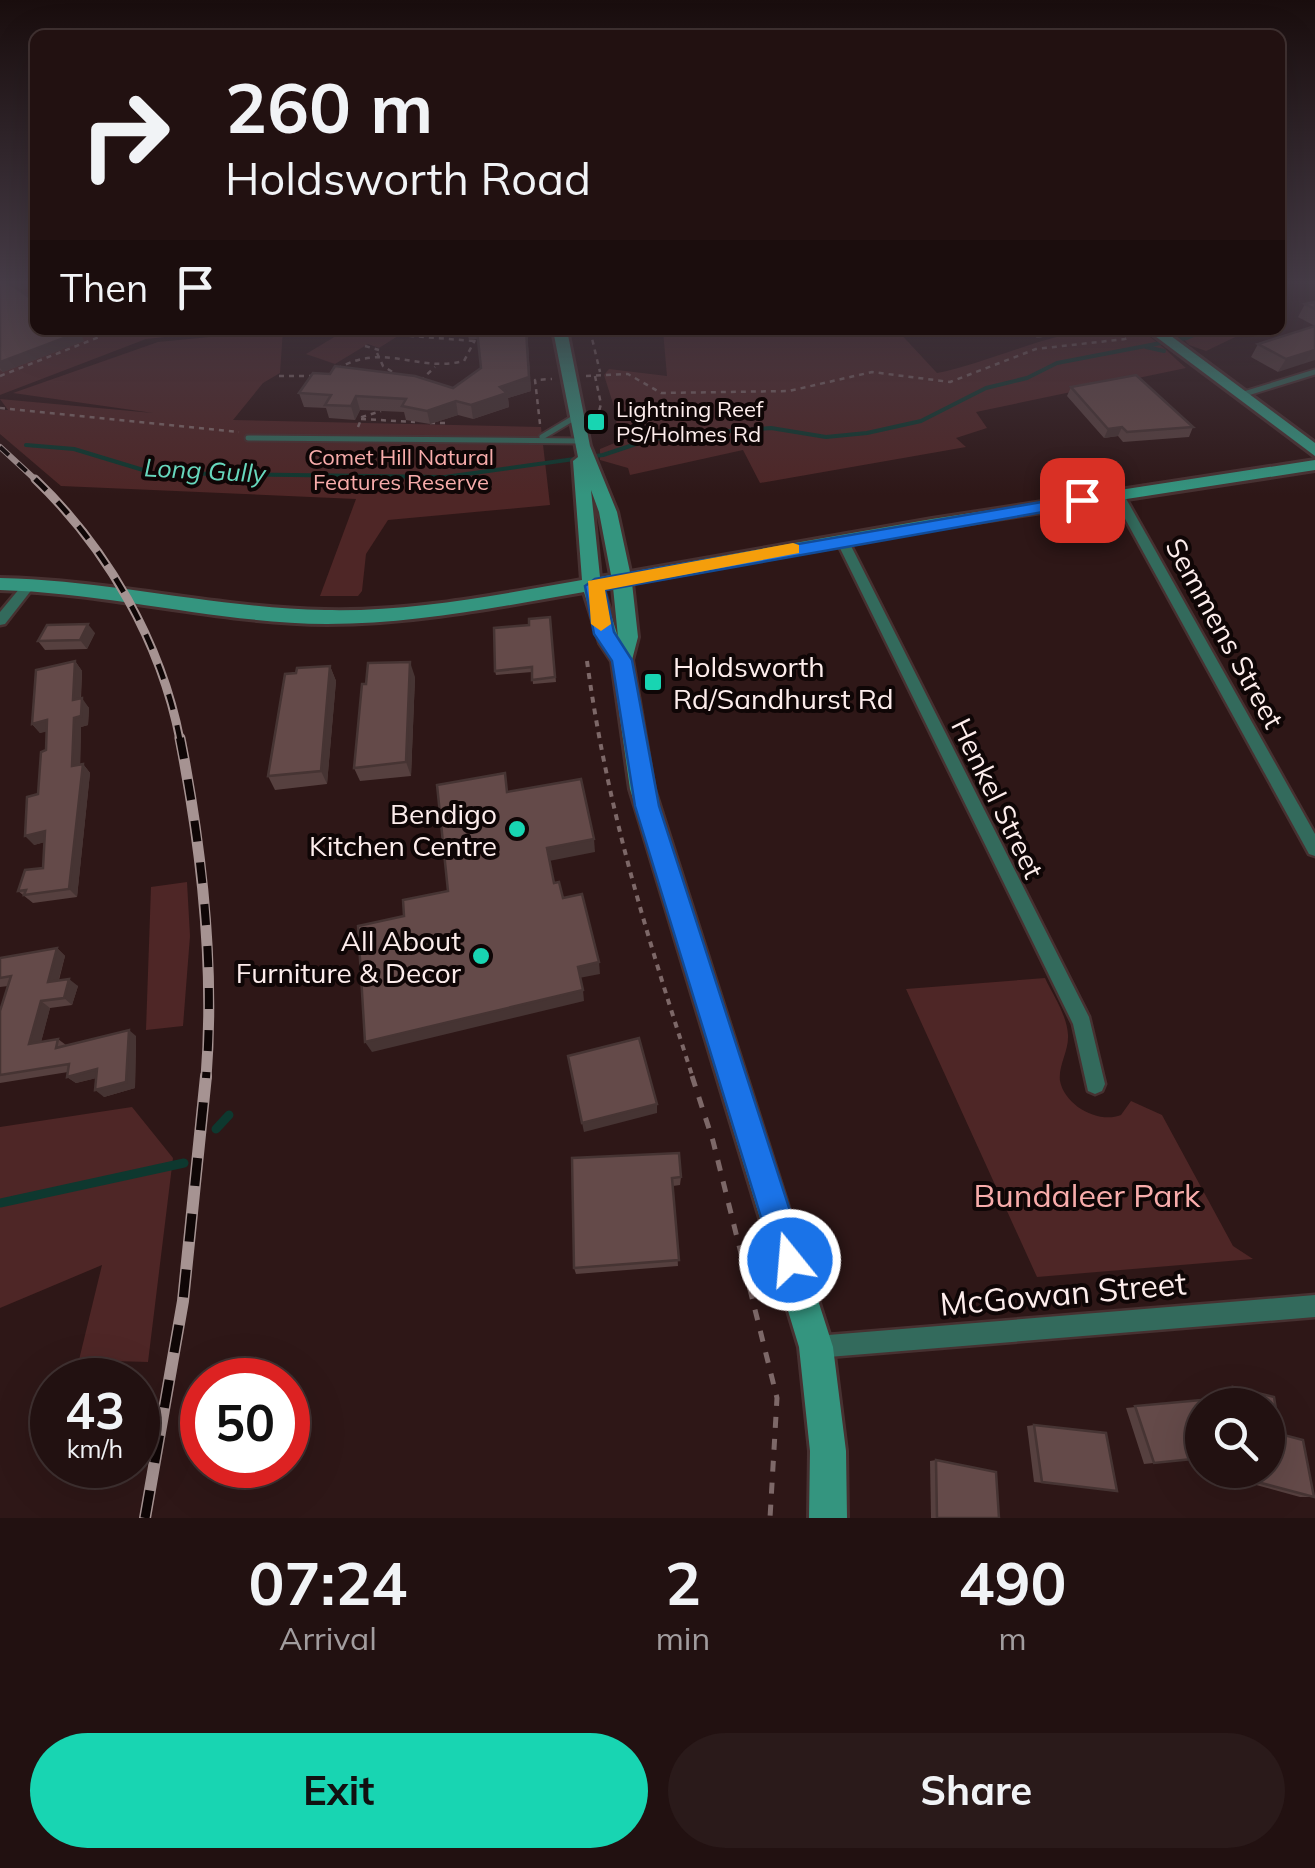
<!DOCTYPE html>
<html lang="en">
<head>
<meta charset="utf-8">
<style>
	:root { --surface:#211; --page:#2a1a1a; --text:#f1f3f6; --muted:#a29d9f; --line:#3f3131; --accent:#18d5b2 }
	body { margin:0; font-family:Mulish,sans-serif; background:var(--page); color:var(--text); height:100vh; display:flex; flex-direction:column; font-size:38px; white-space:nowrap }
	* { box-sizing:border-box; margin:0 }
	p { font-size:32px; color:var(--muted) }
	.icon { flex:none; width:55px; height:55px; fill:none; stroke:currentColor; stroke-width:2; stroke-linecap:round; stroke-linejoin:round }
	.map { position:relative; height:1518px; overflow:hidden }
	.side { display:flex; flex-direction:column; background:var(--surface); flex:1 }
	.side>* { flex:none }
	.top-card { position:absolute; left:30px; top:30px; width:1255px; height:305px; border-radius:15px; box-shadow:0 10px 40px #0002,0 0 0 2px var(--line); background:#211; color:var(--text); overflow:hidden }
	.buttons { position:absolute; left:1185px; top:1388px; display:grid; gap:20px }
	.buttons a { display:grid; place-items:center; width:100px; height:100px; border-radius:50%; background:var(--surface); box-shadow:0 10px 40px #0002,0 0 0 2px var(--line); font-size:50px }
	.speed { position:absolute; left:30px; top:1358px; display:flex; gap:20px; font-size:50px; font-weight:700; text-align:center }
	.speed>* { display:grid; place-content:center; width:130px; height:130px; border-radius:50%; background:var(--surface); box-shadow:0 10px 40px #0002,0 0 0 2px var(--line); line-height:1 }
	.speed small { font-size:25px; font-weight:400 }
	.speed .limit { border:15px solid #d22; background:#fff; color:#111 }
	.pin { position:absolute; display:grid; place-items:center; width:85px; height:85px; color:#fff; margin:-42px; border-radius:20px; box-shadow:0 5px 15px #0006 }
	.me { position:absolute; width:110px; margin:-55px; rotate:343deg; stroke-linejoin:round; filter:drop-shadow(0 0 8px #0008) }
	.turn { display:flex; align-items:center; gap:35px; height:210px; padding:0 30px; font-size:45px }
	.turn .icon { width:130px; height:130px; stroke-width:2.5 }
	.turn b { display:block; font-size:70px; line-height:85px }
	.then { display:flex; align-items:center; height:95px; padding:0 30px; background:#0003; gap:20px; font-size:38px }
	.eta { display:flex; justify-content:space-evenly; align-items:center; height:170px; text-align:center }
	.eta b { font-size:60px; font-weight:700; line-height:70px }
	.cta { display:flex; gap:20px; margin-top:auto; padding:20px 30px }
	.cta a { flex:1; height:115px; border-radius:60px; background:var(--accent); color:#111; font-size:40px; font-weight:700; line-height:115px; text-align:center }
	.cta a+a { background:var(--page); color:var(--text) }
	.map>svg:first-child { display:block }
	.green { fill:#4e2626 }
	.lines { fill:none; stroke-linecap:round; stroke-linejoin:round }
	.stream-far1 { stroke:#0e382f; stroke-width:4 }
	.stream { stroke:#0e382f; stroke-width:9 }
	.lane-casing { stroke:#473131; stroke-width:9 }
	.street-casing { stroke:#473131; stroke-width:5 }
	.secondary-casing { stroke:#473131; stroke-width:6 }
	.path-far2 { stroke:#7d6868; stroke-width:2.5; stroke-dasharray:5 5; stroke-linecap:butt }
	.path-far1 { stroke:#7d6868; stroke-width:4; stroke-dasharray:6 6; stroke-linecap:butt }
	.path { stroke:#7d6868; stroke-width:5; stroke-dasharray:11 11; stroke-linecap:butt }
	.lane { stroke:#336a5c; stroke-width:5 }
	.street { fill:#336a5c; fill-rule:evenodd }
	.secondary { fill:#34957f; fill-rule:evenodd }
	.rail-far3-casing { stroke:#a69392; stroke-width:6 }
	.rail-far2-casing { stroke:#a69392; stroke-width:9 }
	.rail-far1-casing { stroke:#a69392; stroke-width:11 }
	.rail-casing { stroke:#a69392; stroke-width:12 }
	.rail-far3 { stroke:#0f0606; stroke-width:4; stroke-dasharray:12; stroke-linecap:butt }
	.rail-far2 { stroke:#0f0606; stroke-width:5; stroke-dasharray:16; stroke-linecap:butt }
	.rail-far1 { stroke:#0f0606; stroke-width:8; stroke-dasharray:21; stroke-linecap:butt }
	.rail { stroke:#0f0606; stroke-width:9; stroke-dasharray:28; stroke-linecap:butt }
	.wall { fill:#56403f }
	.shaded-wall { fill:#463433 }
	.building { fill:#644a49; stroke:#463433; stroke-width:2.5 }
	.route { fill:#1a73e8; stroke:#114b97; stroke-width:2.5 }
	.slow { fill:#f59e0b }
	.poi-dot { fill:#18d5b2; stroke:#0f0606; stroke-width:4 }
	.labels { text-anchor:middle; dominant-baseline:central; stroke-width:8; stroke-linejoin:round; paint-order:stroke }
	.far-poi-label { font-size:22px; fill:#fdedec; stroke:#0f0606; text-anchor:start }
	.far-park-label { font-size:22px; fill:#f8acab; stroke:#0f0606 }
	.far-water-label { font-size:25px; font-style:italic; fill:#67d8bd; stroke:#0f0606 }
	.street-label { font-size:28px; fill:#fdedec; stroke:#0f0606 }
	.poi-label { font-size:28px; fill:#fdedec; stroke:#0f0606; text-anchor:end }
	.near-park-label { font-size:32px; fill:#f8acab; stroke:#0f0606 }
	.near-street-label { font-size:32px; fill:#fdedec; stroke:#0f0606 }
</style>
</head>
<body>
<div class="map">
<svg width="1315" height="1518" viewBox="0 0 1315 1518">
	<rect width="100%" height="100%" fill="#2e1717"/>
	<g class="green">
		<polygon points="0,282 35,282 35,330 230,330 146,339 0,395"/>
		<polygon points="283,330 280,373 263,383 233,420 541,427 550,505 388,520 366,554 362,591 358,596 320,596 356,499 61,486 0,434 0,410 8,410 0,399 153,413 13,393 158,342"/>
		<polygon points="346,330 401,334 379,348 368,344 335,364 306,354"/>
		<path d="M663,330H897L937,373C993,363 1079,317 1136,330C1152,334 1173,357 1186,368L976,412L987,428L956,438L966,447L760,483L743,450L630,475L628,468L600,460V449L617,442L616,413L604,375L609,369L667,376Z"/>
		<polygon points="1176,330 1250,330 1206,351 1189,345"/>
		<polygon points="187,882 190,936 183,1026 146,1030 151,887"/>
		<path d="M1045,978C1053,995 1067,1015 1068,1035C1069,1051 1058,1066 1060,1081C1065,1106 1099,1124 1121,1115L1131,1101L1162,1115L1233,1246L1253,1259L1037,1277L906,989Z"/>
		<polygon points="132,1107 173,1158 148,1362 79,1360 102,1265 0,1308 0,1127"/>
	</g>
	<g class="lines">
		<g class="stream-far1">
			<polyline points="1146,347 1164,351"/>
			<polyline points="26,445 74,449 153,473 445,477 603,455 648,440 690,434 771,428 826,437 867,433 921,421 986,388 1027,378 1057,363 1187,338 1205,330"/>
		</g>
		<g class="stream">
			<polyline points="216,1129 229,1115"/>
			<polyline points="0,1203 184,1163"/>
		</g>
		<defs>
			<g id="lane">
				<polyline points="1241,395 1315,372"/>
				<polyline points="542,437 577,416"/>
				<polyline points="248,438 581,441"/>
			</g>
			<g id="street">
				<polygon points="1118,492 1124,495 1315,834 1315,856 1309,854 1112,495"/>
				<polygon points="842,536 848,540 1089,1017 1105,1084 1102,1091 1095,1094 1088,1091 1073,1024 836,540"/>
				<polygon points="29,581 35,585 33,588 5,624 0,625 0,612 25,582"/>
				<polygon points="1315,1295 1315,1317 816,1358 808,1355 805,1347 808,1339 816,1336"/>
			</g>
			<g id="secondary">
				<path d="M553,330H567L590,446L617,512L630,572L932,519L1315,460V470L932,529L632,583L638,637L632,660L654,789L833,1347L846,1451L847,1518H809L810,1451L799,1347L630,789L612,661L600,643L584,592C498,607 415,624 327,624C217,623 109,593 0,590V578C108,580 216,608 325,610C413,612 496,595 582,580L573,461L578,457ZM591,490L599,512L611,575L600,577ZM613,587L618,637L603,589Z"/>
				<polygon points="1147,330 1163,330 1315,443 1315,456"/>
			</g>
		</defs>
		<use href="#lane" class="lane-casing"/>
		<use href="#street" class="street-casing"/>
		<use href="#secondary" class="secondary-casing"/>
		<g class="path-far2">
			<polyline points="29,290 35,287"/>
			<polyline points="590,330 600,372"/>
			<polyline points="399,335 474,341"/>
			<polyline points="365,346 379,350"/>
			<polyline points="377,353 383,366 394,373"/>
			<path d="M337,369C385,341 416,373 464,361L475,340"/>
			<polyline points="0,376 117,330"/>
			<polyline points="279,376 311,376"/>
			<polyline points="586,376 628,374 661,393 789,391 872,372 950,382 1036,349 1125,339 1140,331"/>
			<polyline points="595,376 601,404 596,422 601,416"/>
			<polyline points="420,381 435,367"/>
			<polyline points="0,408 239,432"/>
			<polyline points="361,419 415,422"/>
			<polyline points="430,423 445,423"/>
			<polyline points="540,424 535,380 552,379"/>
			<polyline points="358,427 362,417 381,411"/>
		</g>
		<path class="path-far1" d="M587,661C607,809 647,936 693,1078"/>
		<polyline class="path" points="692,1076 713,1141 777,1398 770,1518"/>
		<use href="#lane" class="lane"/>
		<use href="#street" class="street"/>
		<use href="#secondary" class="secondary"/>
		<defs>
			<polyline id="rail-far3" points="0,447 38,482"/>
			<path id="rail-far2" d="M35,479C107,548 161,642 180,740"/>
			<path id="rail-far1" d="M180,738C202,850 215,964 206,1078"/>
			<polyline id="rail" points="145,1518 183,1301 206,1076"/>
		</defs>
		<use href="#rail-far3" class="rail-far3-casing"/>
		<use href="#rail-far2" class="rail-far2-casing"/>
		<use href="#rail-far1" class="rail-far1-casing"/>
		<use href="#rail" class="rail-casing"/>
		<use href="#rail-far3" class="rail-far3"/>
		<use href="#rail-far2" class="rail-far2"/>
		<use href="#rail-far1" class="rail-far1"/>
		<use href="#rail" class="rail"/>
	</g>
	<g class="wall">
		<polygon points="0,282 35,282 24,290 16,288 84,341 3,372 0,370"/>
		<polygon points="1315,302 1315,326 1298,317 1305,304"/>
		<polygon points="1315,326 1278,372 1251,357 1258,344"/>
		<polygon points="467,330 527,330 531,391 508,398 509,407 473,419 458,415 430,424 406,420 404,412 360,410 355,420 329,418 326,408 304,407 299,393 330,374 453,388 481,368 478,339 469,340"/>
		<polygon points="1027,330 1084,330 1037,338"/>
		<polygon points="1071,387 1193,427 1189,437 1123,442 1118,436 1104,438 1067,396"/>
		<polygon points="550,617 556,682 533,684 532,672 496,675 495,671 529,625"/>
		<polygon points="95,633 87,649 45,650 38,641"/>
		<polygon points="75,661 82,671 81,699 89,708 88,725 81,727 80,764 83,764 90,773 77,897 33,903 18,891 43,868 44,842 34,845 46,750 46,731 40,733 32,724"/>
		<polygon points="330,666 336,681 327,784 275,790 268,776"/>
		<polygon points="415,677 411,776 360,781 354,768"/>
		<polygon points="57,948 65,956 59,980 78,986 72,1005 50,1008 41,1042 58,1039 66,1045 136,1036 135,1088 104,1097 96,1078 76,1083 67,1077 68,1072 0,1083 0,1011 8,986 0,987 0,958"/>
		<polygon points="572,1158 681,1177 680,1185 673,1186 678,1266 576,1274 574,1268"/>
		<polygon points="1233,1387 1274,1397 1280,1434 1303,1440 1314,1497 1300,1497 1234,1479 1233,1470 1268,1470 1268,1405 1202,1405 1202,1458 1144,1464 1126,1408 1223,1398 1222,1389"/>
		<polygon points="1034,1425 1117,1491 1034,1482 1027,1426"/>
		<polygon points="936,1460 999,1518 931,1518 930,1461"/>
	</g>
	<g class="shaded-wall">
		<polygon points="20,282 35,282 35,283 24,290"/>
		<polygon points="527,330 531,391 508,398 509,407 473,419 471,405 500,387"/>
		<polygon points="1039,330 1084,330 1037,338"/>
		<polygon points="80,332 84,341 3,372 0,368 0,362"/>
		<polygon points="1315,350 1315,360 1278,372 1286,359"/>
		<polygon points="356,396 360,410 355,420 351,406"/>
		<polygon points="456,401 458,415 430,424 427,411"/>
		<polygon points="1122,427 1118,436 1104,438 1108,429"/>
		<polygon points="88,624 95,633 87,649 80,640"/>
		<polygon points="75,661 82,671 80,710 73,700"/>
		<polygon points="410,662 415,677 411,776 406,762"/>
		<polygon points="330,666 336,681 327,784 321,771"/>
		<polygon points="82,698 89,708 88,725 81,727 80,775 72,766 74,718"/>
		<polygon points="47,720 54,730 40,733 32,724"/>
		<polygon points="83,764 90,773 77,897 69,889"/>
		<polygon points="45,831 53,840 34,845 25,836"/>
		<polygon points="594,839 595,852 549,861 547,848"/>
		<polygon points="57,948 65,956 56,989 48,982"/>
		<polygon points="599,962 600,974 579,978 578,967"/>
		<polygon points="69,979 78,986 72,1005 64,998"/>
		<polygon points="583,990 584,1001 372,1052 365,1042"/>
		<polygon points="41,1001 50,1008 39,1050 29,1044"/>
		<polygon points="129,1030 136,1036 135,1088 104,1097 95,1090"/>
		<polygon points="97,1069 105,1076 76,1083 67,1077"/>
		<polygon points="657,1104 657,1113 584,1132 582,1123"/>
	</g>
	<g class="building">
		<polygon points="0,282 7,282 35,301 35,330 77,330 80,332 0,362"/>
		<polygon points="1315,302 1315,309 1305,304"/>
		<polygon points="1315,326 1315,350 1286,359 1258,344"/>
		<polygon points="477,330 526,330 529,377 500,387 507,393 471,405 456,401 427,411 402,406 406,399 356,396 351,406 325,405 331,395 299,393 313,373 330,374 335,366 415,376 453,388 481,368"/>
		<polygon points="1136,375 1193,427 1127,432 1122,427 1108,429 1071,387"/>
		<polygon points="550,617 555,677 532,680 532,667 495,671 494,628 529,625 529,619"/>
		<polygon points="88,624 80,640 38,641 47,625"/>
		<polygon points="75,661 73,700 82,698 81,716 74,718 72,766 83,764 69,889 24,895 26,890 18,891 25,870 43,868 45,831 25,836 27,797 38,794 41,752 46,750 47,720 32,724 36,670"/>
		<polygon points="410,662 406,762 354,768 362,684 366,684 368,663"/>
		<polygon points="330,666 321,771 268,776 285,674 296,673 297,668"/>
		<polygon points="505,773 507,792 581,779 594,839 547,848 554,883 559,882 563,898 582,894 599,962 578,967 583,990 365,1042 358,926 404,916 403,900 448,891 437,785"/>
		<polygon points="57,948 48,982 69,979 64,998 41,1001 29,1044 58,1039 56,1048 129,1030 126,1082 95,1090 97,1069 67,1077 69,1064 0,1075 0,1011 11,976 0,978 0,958"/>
		<polygon points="639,1038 657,1104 582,1123 568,1056"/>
		<polygon points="679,1153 681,1177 672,1178 679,1260 574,1268 572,1158"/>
		<polygon points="1233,1387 1274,1397 1280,1434 1303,1440 1314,1497 1246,1479 1245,1470 1268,1470 1268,1405 1202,1405 1202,1458 1154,1463 1135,1406 1234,1397"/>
		<polygon points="1034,1425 1106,1433 1117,1491 1042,1482"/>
		<polygon points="936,1460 996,1472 999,1518 937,1518"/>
	</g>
	<linearGradient id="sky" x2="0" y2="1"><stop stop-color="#190d0d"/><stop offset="0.57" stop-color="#463c47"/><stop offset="1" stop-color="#463c47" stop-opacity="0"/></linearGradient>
	<rect width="1315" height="495" fill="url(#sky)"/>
	<polygon class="route" points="1082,495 1088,497 1088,504 605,590 614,632 632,660 659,806 806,1260 802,1272 790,1276 778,1272 774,1260 635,806 612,661 594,634 585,586 595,579"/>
	<polygon class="slow" points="793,543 799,545 799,553 605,590 611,624 601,631 591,624 588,581"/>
	<g class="poi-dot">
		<rect x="586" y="412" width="20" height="20" rx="5"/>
		<rect x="643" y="672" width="20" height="20" rx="5"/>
		<circle cx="517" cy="829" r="10"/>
		<circle cx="481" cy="956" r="10"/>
	</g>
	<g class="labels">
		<g class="far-poi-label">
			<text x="616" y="409">Lightning Reef<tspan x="616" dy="25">PS/Holmes Rd</tspan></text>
		</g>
		<g class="far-park-label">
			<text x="401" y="457">Comet Hill Natural<tspan x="401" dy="25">Features Reserve</tspan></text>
		</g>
		<g class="far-water-label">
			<text transform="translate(205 470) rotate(3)">Long Gully</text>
		</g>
		<g class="street-label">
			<text transform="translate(1225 633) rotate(61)">Semmens Street</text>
			<text transform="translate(998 798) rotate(64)">Henkel Street</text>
		</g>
		<g class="poi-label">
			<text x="673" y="666" text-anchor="start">Holdsworth<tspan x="673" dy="32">Rd/Sandhurst Rd</tspan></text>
			<text x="497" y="813">Bendigo<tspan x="497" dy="32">Kitchen Centre</tspan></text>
			<text x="461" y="940">All About<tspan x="461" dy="32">Furniture &amp; Decor</tspan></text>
		</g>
		<g class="near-park-label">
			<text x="1087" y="1195">Bundaleer Park</text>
		</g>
		<g class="near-street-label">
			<text transform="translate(1063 1293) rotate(-5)">McGowan Street</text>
		</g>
	</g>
</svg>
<div class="buttons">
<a><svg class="icon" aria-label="search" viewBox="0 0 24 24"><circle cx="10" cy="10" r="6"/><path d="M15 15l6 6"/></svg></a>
</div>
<div class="speed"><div>43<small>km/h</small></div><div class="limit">50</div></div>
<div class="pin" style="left:1082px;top:500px;background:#d93025"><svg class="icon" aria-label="arrive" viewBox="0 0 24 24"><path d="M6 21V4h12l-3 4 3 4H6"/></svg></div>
<svg class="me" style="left:790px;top:1260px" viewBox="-20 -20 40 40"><circle r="17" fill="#1a73e8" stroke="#fff" stroke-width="3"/><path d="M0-11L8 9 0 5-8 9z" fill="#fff"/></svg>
<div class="top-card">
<div class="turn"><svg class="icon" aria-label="right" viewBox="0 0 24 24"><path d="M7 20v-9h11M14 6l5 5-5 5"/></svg><div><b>260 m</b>Holdsworth Road</div></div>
<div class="then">Then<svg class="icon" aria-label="arrive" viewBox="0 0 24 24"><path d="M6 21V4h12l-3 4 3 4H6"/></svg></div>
</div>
</div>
<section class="side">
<div class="eta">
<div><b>07:24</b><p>Arrival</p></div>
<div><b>2</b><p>min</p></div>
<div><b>490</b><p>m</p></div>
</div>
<div class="cta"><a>Exit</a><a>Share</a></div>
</section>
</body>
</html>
